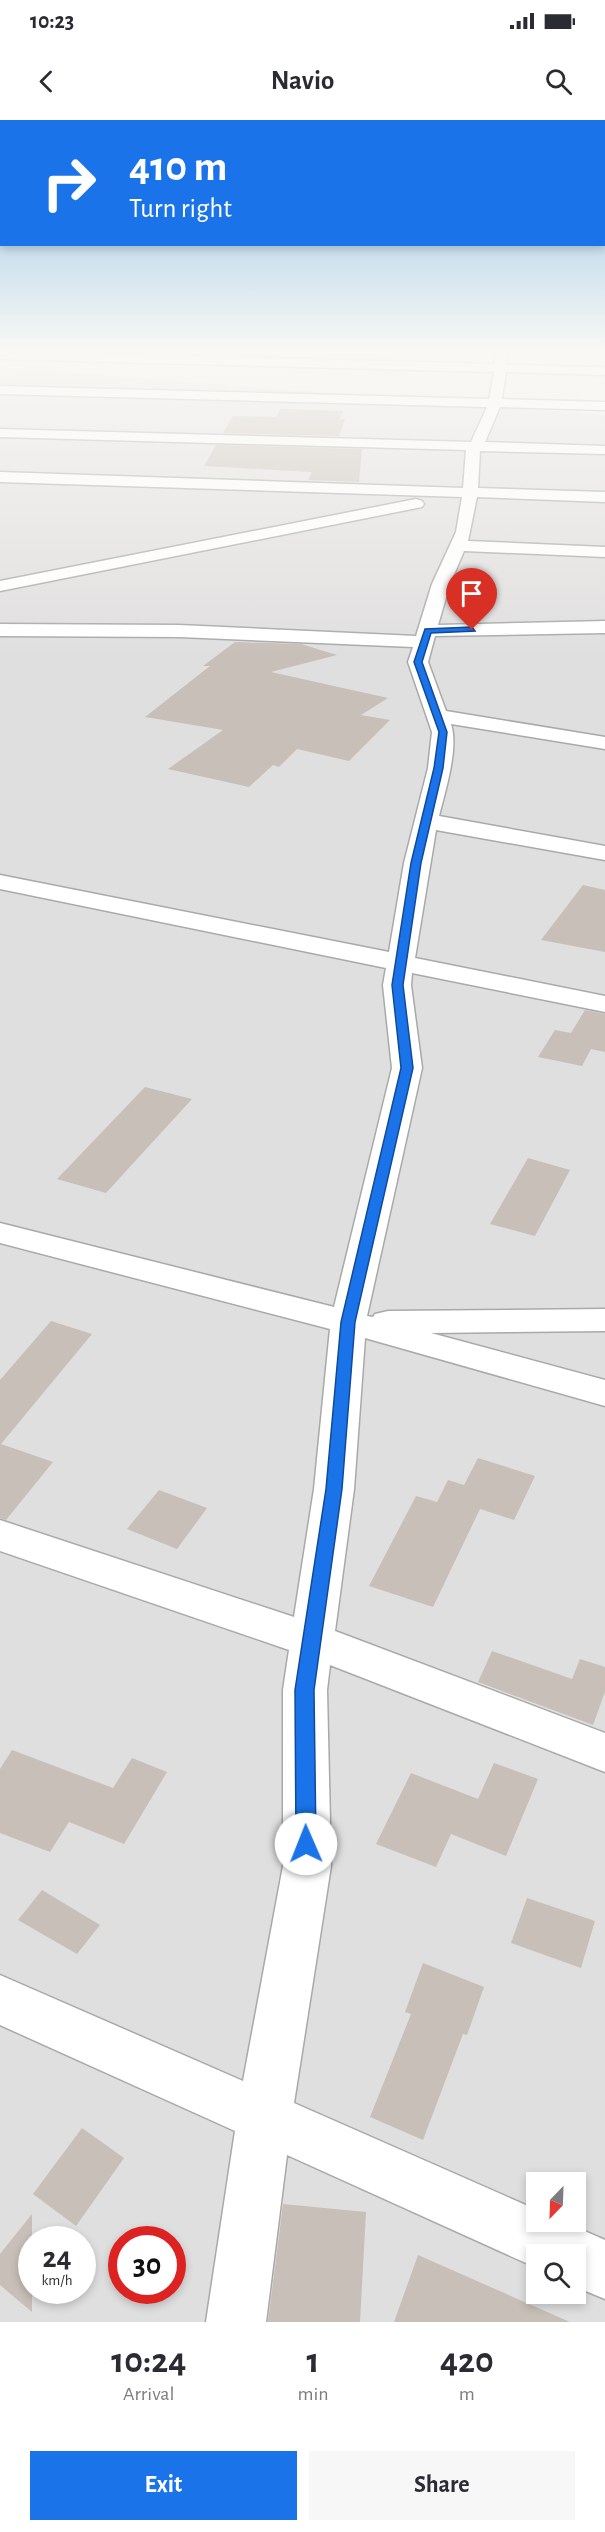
<!DOCTYPE html>
<html lang="en">
<head>
<meta charset="utf-8">
<style>
	:root { --surface:#fff; --page:#f7f7f7; --text:#2b2b33; --muted:#7c7c81; --accent:#1a73e8 }
	body { margin:0; font-family:"Alegreya Sans",sans-serif; background:var(--page); color:var(--text); height:100vh; display:flex; flex-direction:column; font-size:22px; white-space:nowrap }
	* { box-sizing:border-box; margin:0 }
	p { font-size:20px; color:var(--muted) }
	.icon { flex:none; width:33px; height:33px; fill:none; stroke:currentColor; stroke-width:2; stroke-linecap:round; stroke-linejoin:round }
	.map { position:relative; height:2202px; overflow:hidden }
	.panel { display:flex; flex-direction:column; background:var(--surface); flex:1 }
	.panel>* { flex:none }
	.banner { position:absolute; left:0px; top:0px; width:606px; height:126px; box-shadow:0 3px 9px #0003; background:#1a73e8; color:#fff; overflow:hidden }
	.needle { width:39px; rotate:203deg }
	.controls { position:absolute; left:526px; top:2052px; display:grid; gap:12px }
	.controls a { display:grid; place-items:center; width:60px; height:60px; border-radius:0px; background:var(--surface); box-shadow:0 3px 9px #0003; font-size:30px }
	.speed { position:absolute; left:18px; top:2106px; display:flex; gap:12px; font-size:30px; font-weight:700; text-align:center }
	.speed>* { display:grid; place-content:center; width:78px; height:78px; border-radius:50%; background:var(--surface); box-shadow:0 3px 9px #0003; line-height:1 }
	.speed small { font-size:15px; font-weight:400 }
	.speed .limit { border:9px solid #d22; background:#fff; color:#111 }
	.pin { position:absolute; display:grid; place-items:center; width:51px; height:51px; color:#fff; margin:-62px -26px; border-radius:50% 50% 50% 0; rotate:-45deg; box-shadow:0 0 6px #0007 }
	.pin .icon { rotate:45deg }
	.me { position:absolute; width:66px; margin:-33px; rotate:359deg; stroke-linejoin:round; filter:drop-shadow(0 0 4px #0008) }
	.turn { display:flex; align-items:center; gap:21px; height:126px; padding:0 30px; font-size:27px }
	.turn .icon { width:78px; height:78px; stroke-width:2.5 }
	.turn b { display:block; font-size:42px; line-height:51px }
	.eta { display:flex; justify-content:space-evenly; align-items:center; height:102px; text-align:center }
	.eta b { font-size:36px; font-weight:700; line-height:42px }
	.cta { display:flex; gap:12px; margin-top:auto; padding:12px 30px }
	.cta a { flex:1; height:69px; border-radius:0px; background:var(--accent); color:#fff; font-size:24px; font-weight:700; line-height:69px; text-align:center }
	.cta a+a { background:var(--page); color:var(--text) }
	.status { display:flex; justify-content:space-between; align-items:center; height:42px; padding:0 30px; background:var(--surface); direction:ltr }
	.status svg { height:16px; fill:currentColor }
	header { display:flex; justify-content:space-between; align-items:center; height:78px; padding:0 30px; background:var(--surface); font-size:27px; font-weight:700 }
	.map>svg:first-child { display:block }
	.residential { fill:#e0dfdf; fill-rule:evenodd }
	.building { fill:#c7bfb8 }
	.lines { fill:none; stroke-linecap:round; stroke-linejoin:round }
	.street-casing { stroke:#a9a9a9; stroke-width:3 }
	.street { fill:#fff; fill-rule:evenodd }
	.route { fill:#1a73e8; stroke:#114b97; stroke-width:1.5 }
</style>
</head>
<body>
<div class="status"><b>10:23</b><svg viewBox="0 0 49 12"><path d="M0 12V9h3v3zM5 12V6h3v6zM10 12V3h3v9zM15 12V0h3v12zM26 1h20v11H26zM47 4h2v5h-2z"/></svg></div>
<header><svg class="icon" aria-label="back" viewBox="0 0 24 24"><path d="M15 5l-7 7 7 7"/></svg>Navio<svg class="icon" aria-label="search" viewBox="0 0 24 24"><circle cx="10" cy="10" r="6"/><path d="M15 15l6 6"/></svg></header>
<div class="map">
<svg width="605" height="2202" viewBox="0 0 605 2202">
	<rect width="100%" height="100%" fill="#f2efe9"/>
	<path class="residential" d="M0,247L605,295V2202H0ZM537,2062H576V2102H537ZM32,2120H82V2170H32ZM122,2120H172V2170H122ZM537,2134H576V2174H537Z"/>
	<g class="building">
		<polygon points="281,289 343,291 340,299 345,299 339,316 223,313 233,296 276,297"/>
		<polygon points="216,325 362,329 359,362 308,360 312,352 204,346"/>
		<polygon points="235,522 301,524 337,535 271,552 388,578 361,595 390,600 349,641 297,629 279,647 273,645 249,667 168,649 223,610 145,597 210,546 203,546"/>
		<polygon points="583,765 605,770 605,832 541,820"/>
		<polygon points="585,890 605,894 605,932 591,929 582,946 538,937 555,910 571,913"/>
		<polygon points="145,967 192,979 106,1073 57,1059"/>
		<polygon points="528,1038 570,1050 535,1116 490,1104"/>
		<polygon points="51,1201 92,1214 1,1324 53,1342 6,1400 0,1398 0,1260"/>
		<polygon points="478,1338 535,1356 514,1400 480,1389 433,1487 369,1466 416,1376 437,1382 448,1360 464,1365"/>
		<polygon points="159,1370 207,1388 177,1429 127,1409"/>
		<polygon points="492,1531 572,1559 580,1539 605,1547 605,1572 593,1605 478,1562"/>
		<polygon points="12,1630 113,1668 132,1638 167,1652 124,1724 69,1702 50,1732 0,1713 0,1649"/>
		<polygon points="494,1643 538,1659 506,1736 451,1714 436,1747 376,1724 411,1653 478,1679"/>
		<polygon points="42,1770 100,1805 77,1834 18,1800"/>
		<polygon points="527,1778 595,1801 581,1848 511,1823"/>
		<polygon points="423,1843 484,1867 467,1915 463,1914 423,2020 370,1997 411,1894 405,1892"/>
		<polygon points="82,2008 124,2038 76,2106 33,2074"/>
		<polygon points="283,2084 366,2092 360,2202 268,2202"/>
		<polygon points="32,2094 32,2192 0,2165 0,2134"/>
		<polygon points="418,2135 570,2202 394,2202"/>
	</g>
	<g class="lines">
		<defs>
			<g id="street">
				<path d="M496,229H508L507,245L605,247V255L506,252L502,279L605,282V290L500,287L485,322L605,326V334L480,331L478,368L605,372V382L477,377L468,421L605,427V437L464,431L450,464L438,505L605,501V513L435,516L428,542L446,591L605,617V629L451,604C459,628 445,672 439,696L605,726V740L436,710L415,838L605,876V892L412,853L411,865L422,948L367,1196L373,1197L375,1194L388,1191L605,1189V1211L431,1213L605,1260V1286L365,1218L354,1369L335,1511L605,1613V1652L330,1545L327,1570L331,1746L294,1983L537,2090V2102H564L605,2120V2179L576,2167V2134H537V2148L287,2035L266,2202H206L235,2011L0,1905V1855L243,1961L283,1746V1570L289,1530L0,1431V1400L294,1497L314,1369L330,1209L0,1123V1103L334,1187L392,948L383,865L386,848L0,769V755L389,832L404,743L428,648L432,612L408,542L413,527L179,517L0,516V504L179,505L416,516L432,464L456,412L462,377L0,362V352L463,368L466,330L0,317V309L471,322L487,287L0,274V266L489,279L494,252L0,239V231L494,244Z"/>
				<polygon points="416,379 422,381 424,384 422,387 0,471 0,461"/>
			</g>
		</defs>
		<use href="#street" class="street-casing"/>
		<use href="#street" class="street"/>
	</g>
	<linearGradient id="sky" x2="0" y2="1"><stop stop-color="#8fc0e4"/><stop offset="0.43" stop-color="#f9f8f5"/><stop offset="1" stop-color="#f9f8f5" stop-opacity="0"/></linearGradient>
	<rect width="605" height="537" fill="url(#sky)"/>
	<polygon class="route" points="472,507 475,511 431,513 422,542 447,612 443,648 421,743 403,865 413,948 355,1202 342,1369 314,1570 316,1724 313,1730 306,1733 299,1730 296,1724 295,1570 326,1369 341,1202 401,948 392,865 411,743 434,648 439,612 414,542 425,509"/>
</svg>
<div class="controls">
<a><svg class="needle" viewBox="-14 -14 28 28"><path d="M0-13l5 13h-10z" fill="#e53935"/><path d="M0 13l5-13h-10z" fill="#7c7c81"/></svg></a>
<a><svg class="icon" aria-label="search" viewBox="0 0 24 24"><circle cx="10" cy="10" r="6"/><path d="M15 15l6 6"/></svg></a>
</div>
<div class="speed"><div>24<small>km/h</small></div><div class="limit">30</div></div>
<div class="pin" style="left:472px;top:510px;background:#d93025"><svg class="icon" aria-label="arrive" viewBox="0 0 24 24"><path d="M6 21V4h12l-3 4 3 4H6"/></svg></div>
<svg class="me" style="left:306px;top:1724px" viewBox="-20 -20 40 40"><circle r="19" fill="#fff"/><path d="M0-13L10 11 0 6-10 11z" fill="#1a73e8"/></svg>
<div class="banner">
<div class="turn"><svg class="icon" aria-label="right" viewBox="0 0 24 24"><path d="M7 20v-9h11M14 6l5 5-5 5"/></svg><div><b>410 m</b>Turn right</div></div>
</div>
</div>
<section class="panel">
<div class="eta">
<div><b>10:24</b><p>Arrival</p></div>
<div><b>1</b><p>min</p></div>
<div><b>420</b><p>m</p></div>
</div>
<div class="cta"><a>Exit</a><a>Share</a></div>
</section>
</body>
</html>
